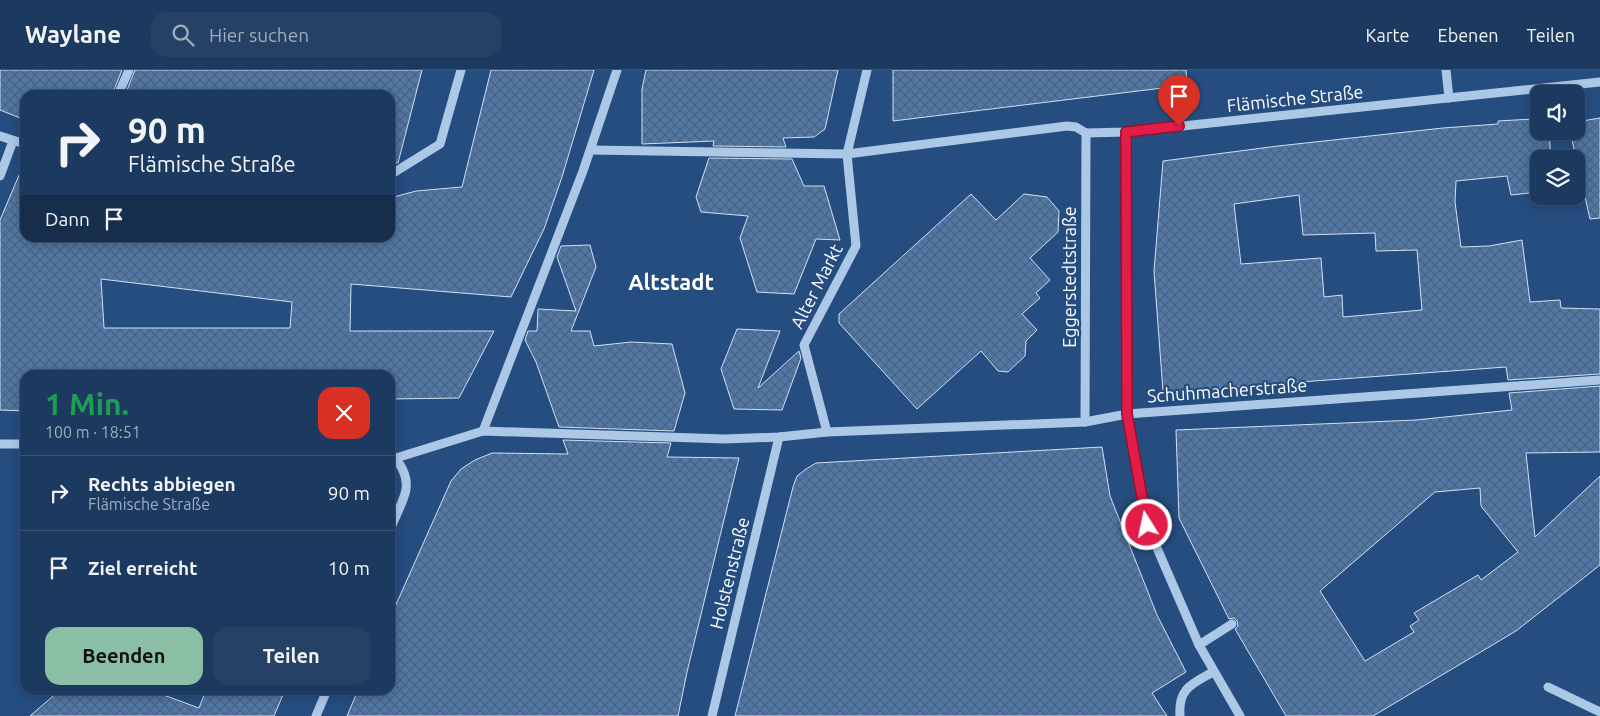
<!DOCTYPE html>
<html lang="de">
<head>
<meta charset="utf-8">
<style>
	:root { --surface:#1c3a5f; --page:#254165; --text:#f1f3f6; --muted:#a0adbd; --line:#3a5474; --accent:#8abfa5 }
	body { margin:0; font-family:Ubuntu,sans-serif; background:var(--page); color:var(--text); height:100vh; display:flex; flex-direction:column; font-size:19px; white-space:nowrap }
	* { box-sizing:border-box; margin:0 }
	p { font-size:16px; color:var(--muted) }
	.icon { flex:none; width:28px; height:28px; fill:none; stroke:currentColor; stroke-width:2; stroke-linecap:round; stroke-linejoin:round }
	.map { position:relative; flex:1; overflow:hidden }
	.details { position:absolute; left:20px; top:300px; width:375px; height:325px; display:flex; flex-direction:column; background:var(--surface); border-radius:15px; box-shadow:0 2px 12px #0003,0 0 0 1px var(--line) }
	.details>* { flex:none }
	.top-card { position:absolute; left:20px; top:20px; width:375px; height:152px; border-radius:15px; box-shadow:0 2px 12px #0003,0 0 0 1px var(--line); background:#1c3a5f; color:var(--text); overflow:hidden }
	.controls { position:absolute; left:1530px; top:15px; display:grid; gap:10px }
	.controls a { display:grid; place-items:center; width:55px; height:55px; border-radius:10px; background:var(--surface); box-shadow:0 2px 12px #0003,0 0 0 1px var(--line); font-size:25px }
	.pin { position:absolute; display:grid; place-items:center; width:42px; height:42px; color:#fff; margin:-51px -21px; border-radius:50% 50% 50% 0; rotate:-45deg; box-shadow:0 0 5px #0007 }
	.pin .icon { rotate:45deg }
	.me { position:absolute; width:55px; margin:-28px; rotate:350deg; stroke-linejoin:round; filter:drop-shadow(0 0 4px #0008) }
	.turn { display:flex; align-items:center; gap:18px; height:105px; padding:0 25px; font-size:22px }
	.turn .icon { width:65px; height:65px; stroke-width:2.5 }
	.turn b { display:block; font-size:35px; line-height:42px }
	.then { display:flex; align-items:center; height:48px; padding:0 25px; background:#0003; gap:10px; font-size:19px }
	.round { display:grid; place-items:center; flex:none; width:52px; height:52px; border-radius:15px; background:var(--page) }
	.overview { display:flex; align-items:center; justify-content:space-between; height:85px; padding:0 25px }
	h1 { font-size:30px; font-weight:600; line-height:38px; color:#1e9e55 }
	.button { display:flex; gap:10px; margin-top:auto; padding:10px 25px }
	.button a { flex:1; height:58px; border-radius:15px; background:var(--accent); color:#111; font-size:20px; font-weight:600; line-height:58px; text-align:center }
	.button a+a { background:var(--page); color:var(--text) }
	ul { padding:0; list-style:none }
	li { display:flex; align-items:center; gap:15px; height:75px; padding:0 25px; border-top:1px solid var(--line) }
	li div { flex:1 }
	li b { display:block; font-size:19px }
	li em { font-style:normal }
	header { display:flex; align-items:center; gap:30px; box-sizing:border-box; height:70px; padding:0 25px; background:var(--surface); border-bottom:1px solid var(--line) }
	header strong { font-size:24px }
	nav { display:flex; gap:28px; margin-inline-start:auto; font-size:18px }
	.search { width:350px; height:45px; background:var(--page); display:flex; align-items:center; gap:12px; box-sizing:border-box; padding:0 18px; border-radius:15px; color:var(--muted); font-size:19px }
	.map>svg:first-child { display:block }
	.building { fill:url(#building-cross-hatch); stroke:#d0e1f5; fill-rule:evenodd }
	.lines { fill:none; stroke-linecap:round; stroke-linejoin:round }
	.minor { stroke:#adc7e6; stroke-width:9 }
	.route-casing { stroke:#92132f; stroke-width:12 }
	.route { stroke:#e11d48; stroke-width:9 }
	.labels { text-anchor:middle; dominant-baseline:central; stroke-width:4.5; stroke-linejoin:round; paint-order:stroke }
	.street-label { font-size:18px; fill:#fff; stroke:#264d7f }
	.district-label { font-size:22px; font-weight:bold; fill:#fff; stroke:#264d7f }
</style>
</head>
<body>
<header>
<strong>Waylane</strong>
<div class="search"><svg class="icon" aria-label="search" viewBox="0 0 24 24"><circle cx="10" cy="10" r="6"/><path d="M15 15l6 6"/></svg>Hier suchen</div>
<nav><a>Karte</a><a>Ebenen</a><a>Teilen</a></nav>
</header>
<div class="map">
<svg width="1600" height="646" viewBox="0 0 1600 646">
	<defs>
		<pattern id="building-cross-hatch" width="8" height="8" patternUnits="userSpaceOnUse" patternTransform="scale(1.25)"><rect width="8" height="8" fill="#4f77a8"/><path d="M0 0l8 8M0 8l8-8" fill="none" stroke="#4e627a"/></pattern>
	</defs>
	<rect width="100%" height="100%" fill="#264d7f"/>
	<g class="building">
		<polygon points="0,0 122,0 112,25 25,25 25,50 0,40"/>
		<polygon points="135,0 422,0 398,93 390,92 390,25 125,25"/>
		<path d="M491,0H594L562,107L544,159L511,227L351,214L350,261H494L459,328L390,329V305H25V341L0,340V150L25,91V168H390V128L416,121L462,117ZM101,209L292,232L290,258H104Z"/>
		<polygon points="646,0 838,0 825,59 814,67 783,68 786,77 713,76 714,71 642,74 642,19"/>
		<polygon points="893,0 1186,0 1187,15 893,51"/>
		<polygon points="1600,48 1600,148 1590,149 1570,61 1576,61 1576,52"/>
		<path d="M1533,49L1534,60L1549,61L1551,89H1539V122L1511,125L1507,106L1456,111L1455,132L1461,177L1489,176L1522,170L1530,232L1560,230L1561,238L1600,239V304L1508,310L1506,297L1163,322L1154,201L1163,91L1278,76L1443,58L1498,54V51ZM1299,125L1303,165L1375,163L1376,181L1417,180L1422,240L1343,247L1342,225L1324,227L1321,188L1241,194L1234,134Z"/>
		<polygon points="709,88 792,89 804,116 824,116 840,170 816,169 794,224 757,222 740,168 748,146 701,142 696,127"/>
		<polygon points="971,124 996,150 1024,124 1047,127 1059,141 1058,162 1030,188 1050,210 1036,223 1040,228 1022,244 1037,260 1026,271 1025,286 1008,302 998,301 981,281 917,339 839,253 839,244"/>
		<polygon points="590,175 596,197 571,261 590,261 594,276 631,272 672,274 685,323 674,361 559,357 536,292 525,270 528,261 537,261 538,239 576,241 557,187 561,176"/>
		<polygon points="737,259 780,261 758,318 799,281 801,288 782,340 734,339 721,299"/>
		<path d="M1600,316V382L1526,383L1535,467L1600,406V495L1516,561L1373,646H1286L1235,559L1238,556L1237,551L1234,548L1229,549L1179,448L1176,360L1416,350L1512,340L1509,323ZM1480,418L1481,436L1518,482L1481,510L1478,505L1414,543L1419,550L1410,556L1414,562L1365,591L1320,521L1435,422Z"/>
		<polygon points="563,370 671,373 667,387 739,388 687,602 678,646 347,646 358,620 390,620 390,548 451,411 461,399 475,390 492,383 568,384"/>
		<polygon points="1102,377 1110,426 1157,545 1186,602 1152,623 1167,646 735,646 793,417 797,406 806,399 816,393"/>
		<polygon points="60,620 150,620 199,638 206,620 285,620 274,646 30,646"/>
	</g>
	<g class="lines">
		<g class="minor">
			<polyline points="867,0 847,84 1067,56 1076,57 1086,63 1126,62 1600,12"/>
			<polyline points="1446,0 1449,28"/>
			<polyline points="118,25 129,0"/>
			<polyline points="1126,62 1127,344 1147,455 1199,575 1240,646"/>
			<polyline points="0,66 25,74"/>
			<polyline points="591,80 847,84 856,176 804,275 827,362"/>
			<polyline points="390,105 440,74 461,0"/>
			<polyline points="0,106 13,71"/>
			<polyline points="1085,352 1086,63"/>
			<polyline points="483,361 583,101 617,0"/>
			<polyline points="0,374 25,374"/>
			<path d="M390,384C400,391 408,406 406,419C405,429 394,449 390,460"/>
			<polyline points="396,388 483,361 725,369 779,367 827,362 1085,352 1127,344 1600,310"/>
			<polyline points="1199,575 1232,554"/>
			<polyline points="1548,617 1600,642"/>
			<polyline points="316,646 327,620"/>
			<polyline points="712,646 779,367"/>
			<path d="M1180,646C1178,618 1192,614 1213,602"/>
		</g>
	</g>
	<g class="lines">
		<defs>
			<polyline id="route" points="1147,455 1127,344 1126,62 1179,56"/>
		</defs>
		<use href="#route" class="route-casing"/>
		<use href="#route" class="route"/>
	</g>
	<g class="labels">
		<g class="street-label">
			<text transform="translate(1295 28) rotate(-6)">Flämische Straße</text>
			<text transform="translate(1069 207) rotate(-90)">Eggerstedtstraße</text>
			<text transform="translate(816 216) rotate(-63)">Alter Markt</text>
			<text transform="translate(1227 320) rotate(-4)">Schuhmacherstraße</text>
			<text transform="translate(729 503) rotate(-76)">Holstenstraße</text>
		</g>
		<g class="district-label">
			<text x="671" y="211">Altstadt</text>
		</g>
	</g>
</svg>
<div class="controls">
<a><svg class="icon" aria-label="sound" viewBox="0 0 24 24"><path d="M4 9h4l5-4v14l-5-4H4zM17 9q2 3 0 6"/></svg></a>
<a><svg class="icon" aria-label="layers" viewBox="0 0 24 24"><path d="M12 4l9 5-9 5-9-5zM3 14l9 5 9-5"/></svg></a>
</div>
<div class="pin" style="left:1179px;top:56px;background:#d93025"><svg class="icon" aria-label="arrive" viewBox="0 0 24 24"><path d="M6 21V4h12l-3 4 3 4H6"/></svg></div>
<svg class="me" style="left:1147px;top:455px" viewBox="-20 -20 40 40"><circle r="17" fill="#e11d48" stroke="#fff" stroke-width="3"/><path d="M0-11L8 9 0 5-8 9z" fill="#fff"/></svg>
<div class="top-card">
<div class="turn"><svg class="icon" aria-label="right" viewBox="0 0 24 24"><path d="M7 20v-9h11M14 6l5 5-5 5"/></svg><div><b>90 m</b>Flämische Straße</div></div>
<div class="then">Dann<svg class="icon" aria-label="arrive" viewBox="0 0 24 24"><path d="M6 21V4h12l-3 4 3 4H6"/></svg></div>
</div>
<section class="details">
<div class="overview"><div><h1>1 Min.</h1><p>100 m · 18:51</p></div><a class="round" style="background:#d93025;color:#fff"><svg class="icon" aria-label="close" viewBox="0 0 24 24"><path d="M6 6l12 12M18 6L6 18"/></svg></a></div>
<ul>
<li><svg class="icon" aria-label="right" viewBox="0 0 24 24"><path d="M7 20v-9h11M14 6l5 5-5 5"/></svg><div><b>Rechts abbiegen</b><p>Flämische Straße</p></div><em>90 m</em></li>
<li><svg class="icon" aria-label="arrive" viewBox="0 0 24 24"><path d="M6 21V4h12l-3 4 3 4H6"/></svg><div><b>Ziel erreicht</b></div><em>10 m</em></li>
</ul>
<div class="button"><a>Beenden</a><a>Teilen</a></div>
</section>
</div>
</body>
</html>
